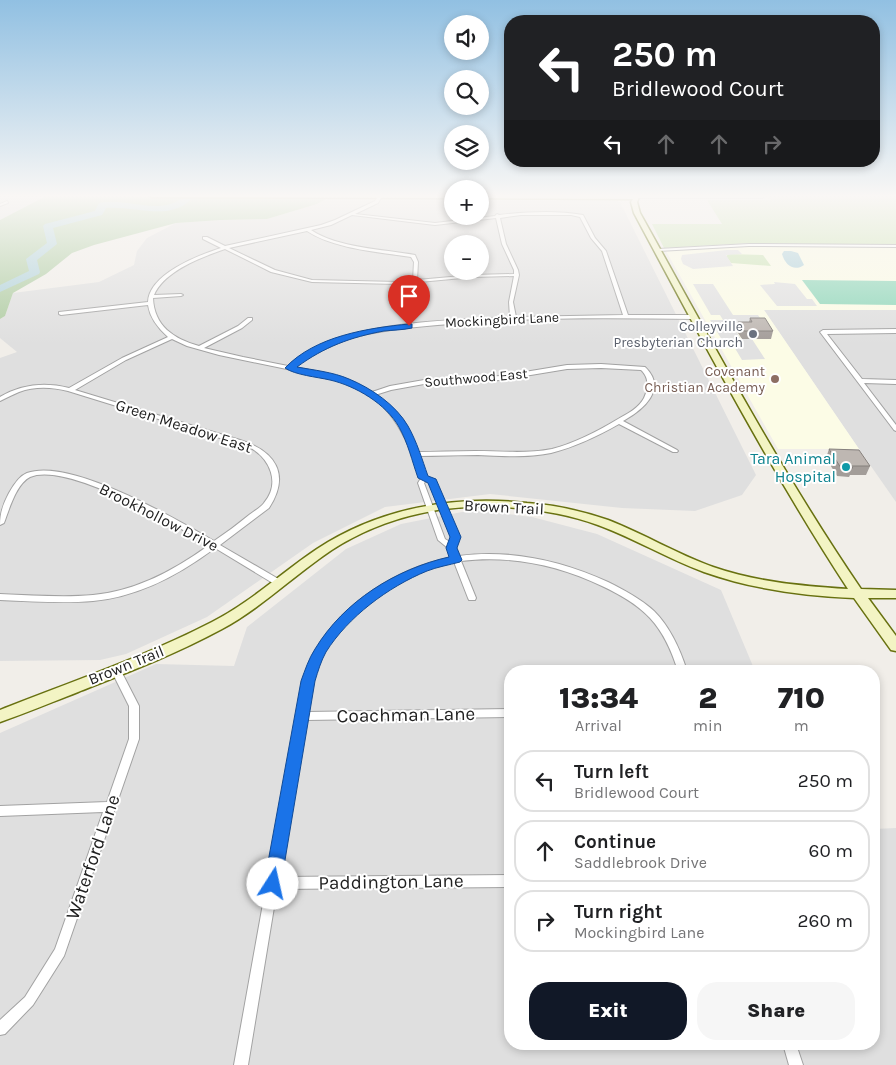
<!DOCTYPE html>
<html lang="en">
<head>
<meta charset="utf-8">
<style>
	:root { --surface:#fff; --page:#f6f6f6; --text:#202124; --muted:#757577; --line:#e0e0e0; --accent:#111827 }
	body { margin:0; font-family:Karla,sans-serif; background:var(--page); color:var(--text); height:100vh; display:flex; flex-direction:column; font-size:19px; white-space:nowrap }
	* { box-sizing:border-box; margin:0 }
	p { font-size:16px; color:var(--muted) }
	.icon { flex:none; width:28px; height:28px; fill:none; stroke:currentColor; stroke-width:2; stroke-linecap:round; stroke-linejoin:round }
	.map { position:relative; flex:1; overflow:hidden }
	.sheet { position:absolute; left:504px; top:665px; width:376px; height:385px; display:flex; flex-direction:column; background:var(--surface); border-radius:20px; box-shadow:0 2px 8px #0003 }
	.sheet>* { flex:none }
	.top-card { position:absolute; left:504px; top:15px; width:376px; height:152px; border-radius:20px; box-shadow:0 2px 8px #0003; background:#202124; color:#fff; overflow:hidden }
	.controls { position:absolute; left:444px; top:15px; display:grid; gap:10px }
	.controls a { display:grid; place-items:center; width:45px; height:45px; border-radius:50%; background:var(--surface); box-shadow:0 2px 8px #0003; font-size:25px }
	.pin { position:absolute; display:grid; place-items:center; width:42px; height:42px; color:#fff; margin:-51px -21px; border-radius:50% 50% 50% 0; rotate:-45deg; box-shadow:0 0 5px #0007 }
	.pin .icon { rotate:45deg }
	.me { position:absolute; width:55px; margin:-28px; rotate:10deg; stroke-linejoin:round; filter:drop-shadow(0 0 4px #0008) }
	.turn { display:flex; align-items:center; gap:18px; height:105px; padding:0 25px; font-size:22px }
	.turn .icon { width:65px; height:65px; stroke-width:2.5 }
	.turn b { display:block; font-size:35px; line-height:42px }
	.lanes { display:flex; align-items:center; height:48px; padding:0 25px; background:#0003; justify-content:center; gap:25px; direction:ltr }
	.lanes .off { opacity:.35 }
	.eta { display:flex; justify-content:space-evenly; align-items:center; height:85px; text-align:center }
	.eta b { font-size:30px; font-weight:800; line-height:35px }
	.button { display:flex; gap:10px; margin-top:auto; padding:10px 25px }
	.button a { flex:1; height:58px; border-radius:20px; background:var(--accent); color:#fff; font-size:20px; font-weight:800; line-height:58px; text-align:center }
	.button a+a { background:var(--page); color:var(--text) }
	ul { padding:0; list-style:none }
	li { display:flex; align-items:center; gap:15px; height:62px; margin:0 10px 8px; padding:0 15px; border:2px solid var(--line); border-radius:20px }
	li div { flex:1 }
	li b { display:block; font-size:19px }
	li em { font-style:normal }
	.map>svg:first-child { display:block }
	.residential { fill:#dfdfdf; fill-rule:evenodd }
	.education { fill:#fcfce6 }
	.grass { fill:#cde5b5 }
	.forest { fill:#afcca2 }
	.pitch { fill:#90d7ba }
	.parking { fill:#e1e1e1 }
	.water { fill:#aed1da }
	.lines { fill:none; stroke-linecap:round; stroke-linejoin:round }
	.river { fill:#aed1da; fill-rule:evenodd }
	.street-casing { stroke:#a2a2a2; stroke-width:2 }
	.secondary-casing { stroke:#687110; stroke-width:3 }
	.street { fill:#fff; fill-rule:evenodd }
	.secondary { fill:#f3f4c4; fill-rule:evenodd }
	.wall { fill:#a39d99 }
	.building { fill:#beb7b2; stroke:#85807d }
	.route { fill:#1a73e8; stroke:#114b97 }
	.worship-dot { fill:#6b7280; stroke:#fff; stroke-width:2 }
	.education-dot { fill:#8d6e63; stroke:#fff; stroke-width:2 }
	.culture-dot { fill:#0f9aa8; stroke:#fff; stroke-width:2 }
	.labels { text-anchor:middle; dominant-baseline:central; stroke-width:4; stroke-linejoin:round; paint-order:stroke }
	.far-street-label { font-size:14px; fill:#212121; stroke:#fff }
	.far-worship-label { font-size:14px; fill:#5b616d; stroke:#fff; text-anchor:end }
	.far-education-label { font-size:14px; fill:#785e54; stroke:#fff; text-anchor:end }
	.street-label { font-size:16px; fill:#212121; stroke:#fff }
	.culture-label { font-size:16px; fill:#0d838f; stroke:#fff; text-anchor:end }
	.near-street-label { font-size:19px; fill:#212121; stroke:#fff }
</style>
</head>
<body>
<div class="map">
<svg width="896" height="1065" viewBox="0 0 896 1065">
	<rect width="100%" height="100%" fill="#f1eee9"/>
	<g class="residential">
		<polygon points="0,196 46,196 0,220"/>
		<path d="M326,199H452V216H480V199L608,200L620,202L756,475L742,495L695,511L622,508L490,494L385,507L313,543L207,617L126,654L100,660L0,661V358L17,352L0,338V319L5,316L13,293L99,282L134,265L137,251L147,238L176,223L221,220L267,219L317,204ZM452,244H480V271H452Z"/>
		<polygon points="764,310 896,310 896,502 859,449"/>
		<polygon points="482,511 532,517 597,534 721,590 755,671 510,671 510,1044 874,1044 874,829 896,828 896,1065 0,1065 0,733 156,664 234,666 247,627 346,549 401,524 462,512"/>
	</g>
	<polygon class="education" points="764,246 896,247 896,310 764,310 859,449 778,449 666,251"/>
	<g class="grass">
		<polygon points="767,195 896,195 896,245 751,243 664,248 652,224 722,224 707,200 771,200"/>
		<polygon points="729,254 763,255 771,266 731,263 726,256"/>
	</g>
	<polygon class="forest" points="46,196 326,199 317,204 267,219 221,220 176,223 94,245 72,253 46,274 13,293 5,316 0,319 0,220"/>
	<polygon class="pitch" points="802,280 896,281 896,305 820,304"/>
	<g class="parking">
		<polygon points="727,250 738,250 742,254 726,255 733,266 693,269 683,264 681,259 682,255"/>
		<polygon points="774,282 795,284 807,299 812,299 817,306 777,306 760,285 775,284"/>
		<polygon points="693,284 713,284 733,315 758,315 765,325 733,326 741,339 752,339 765,359 742,360 730,340 722,340 710,320 723,320 720,315 711,315"/>
	</g>
	<path class="water" d="M784,251H791L798,253L804,265C794,272 785,265 782,254Z"/>
	<g class="lines">
		<path class="river" d="M186,195H195C172,224 137,205 106,208L102,215L53,228L57,244L37,260L40,272L39,274L0,292V285L29,271L26,259L47,243L43,226L45,224L95,211L99,203C128,197 161,218 186,195Z"/>
		<defs>
			<g id="street">
				<path d="M379,195L382,196L378,203L355,214L435,223L495,216L497,214L499,215C526,212 556,210 583,215L595,238L606,251L628,315H694L697,317L694,319C613,318 531,317 450,324C416,327 381,329 348,339C329,346 311,355 294,367C323,372 346,377 372,392L390,386L424,380L501,376L567,365L601,364L645,367C668,389 643,410 623,421L677,450L678,451L677,452H673L619,424C598,436 575,447 551,453C527,458 502,456 478,455C458,455 439,456 419,456L427,477L435,481L459,537L456,548L459,556C510,549 562,561 608,582C624,590 641,599 654,611C670,627 680,649 687,671H678C672,652 664,633 650,618C637,604 619,594 602,586C558,565 510,555 461,561L476,598L475,600H469L468,598L454,562C406,569 343,613 322,656C313,674 311,693 307,712L510,709V717L306,720L279,877L510,875V887L277,889L248,1065H234L303,681C307,671 310,662 315,653C341,603 398,568 452,557L449,549L438,540L418,483L421,478C404,431 390,398 340,380L219,355L187,346L172,339L126,360L75,390L240,440C275,451 291,474 269,508L220,545L282,581L283,583L282,585H276L215,548C179,575 138,597 93,601C62,604 31,601 0,600V594C31,595 62,598 93,595C136,591 175,570 209,545C175,525 67,461 30,477C16,484 9,510 4,523L0,525C0,513 3,504 9,493C13,486 19,476 27,473C70,457 176,519 214,541C226,533 238,524 249,515C254,511 260,508 264,503C281,483 270,458 249,447L68,391C52,387 35,386 19,392C12,395 6,398 0,401V397C22,384 45,382 69,388L122,358L168,337C158,328 150,318 148,305L61,315L59,314V312L148,302C149,274 199,255 221,248L203,239V237H207L225,246L321,225L335,220L375,201ZM352,215L435,225L496,218L502,244L514,270V274L473,275L417,280L418,262L415,255C382,249 338,248 311,230L331,225ZM521,215H571L580,217L591,238L602,251L623,315L516,317L513,302L519,275L518,270L506,244L500,218ZM307,231C334,249 379,252 411,257L414,262L413,280L398,282L312,280L275,270L229,248ZM225,249L271,272L312,282L398,284L473,277L514,276L509,302L510,317C454,320 377,321 325,344C312,350 300,358 288,366L243,357L204,348L242,328L252,320V318H248L238,326L199,346C174,339 154,326 153,298L181,296L183,295L181,294L154,295C164,271 202,257 225,249ZM601,368L641,370C649,377 649,388 644,398C639,408 627,414 618,419C598,431 575,443 552,449C526,454 501,451 475,451C456,451 437,452 418,452C409,429 396,409 375,395L391,390L424,384L501,380L567,369ZM426,481L429,482L451,537L450,542L445,539L424,483Z"/>
				<polygon points="758,195 762,195 764,197 762,198 635,198 633,197 635,196 759,196"/>
				<polygon points="7,201 8,203 0,206 0,204"/>
				<polygon points="749,244 896,245 896,247 749,246 658,251 656,250 658,249"/>
				<polygon points="896,329 896,333 827,334 862,379 896,380 896,384 864,383 896,425 896,431 894,430 820,332 823,330"/>
				<polygon points="116,666 119,667 139,706 139,739 64,956 33,1005 5,1034 0,1035 0,1020 25,997 55,949 103,812 0,816 0,806 107,802 129,739 129,706 111,670 113,667"/>
				<polygon points="783,1044 796,1044 803,1065 789,1065"/>
			</g>
			<g id="secondary">
				<polygon points="149,195 452,195 452,198 152,197"/>
				<path d="M480,195H640L637,202L640,213C711,340 779,469 861,589L896,590V598H868L896,636V651L891,650L854,598C804,596 752,589 704,572C668,559 634,538 598,525C568,514 535,509 503,507C440,503 375,519 323,556C289,580 259,609 222,629C176,654 126,673 78,692C52,702 26,713 0,722V710C71,682 144,657 212,622C250,603 281,573 317,549C379,508 454,495 527,503C555,505 582,511 608,520C644,534 677,554 713,567C756,582 803,586 848,589C769,468 702,340 634,213L631,202L633,199L480,198Z"/>
			</g>
		</defs>
		<use href="#street" class="street-casing"/>
		<use href="#secondary" class="secondary-casing"/>
		<use href="#street" class="street"/>
		<use href="#secondary" class="secondary"/>
	</g>
	<g class="wall">
		<polygon points="750,318 773,331 771,339 742,339 736,330 738,322 749,322"/>
		<polygon points="829,449 870,466 866,475 850,475 849,477 837,476 826,458"/>
	</g>
	<g class="building">
		<polygon points="750,318 765,318 773,331 744,331 738,322 752,322"/>
		<polygon points="829,449 859,450 870,466 851,466 853,468 841,468"/>
	</g>
	<linearGradient id="sky" x2="0" y2="1"><stop stop-color="#91c0e2"/><stop offset="0.57" stop-color="#f9f7f5"/><stop offset="1" stop-color="#f9f7f5" stop-opacity="0"/></linearGradient>
	<rect width="896" height="344" fill="url(#sky)"/>
	<path class="route" d="M409,324H412V328C403,330 393,330 384,331C351,337 324,347 297,367C313,370 333,372 349,379C371,388 396,405 408,426C417,442 422,459 428,476L436,479L461,537L457,548L462,560L460,562C449,565 437,567 427,571C388,587 348,617 326,652C321,661 318,671 315,681L281,884L279,890L273,892L267,890L264,884L301,681C305,670 309,658 315,649C344,601 396,569 449,557L446,548L450,537L428,483L418,478C412,461 408,443 399,427C386,404 356,386 330,380C317,377 295,375 285,368C315,336 368,328 409,324Z"/>
	<circle class="worship-dot" cx="753" cy="334" r="5"/>
	<circle class="education-dot" cx="775" cy="379" r="5"/>
	<circle class="culture-dot" cx="846" cy="467" r="5"/>
	<g class="labels">
		<g class="far-street-label">
			<text transform="translate(502 320) rotate(-3)">Mockingbird Lane</text>
			<text transform="translate(476 378) rotate(-5)">Southwood East</text>
		</g>
		<g class="far-worship-label">
			<text x="743" y="326">Colleyville<tspan x="743" dy="16">Presbyterian Church</tspan></text>
		</g>
		<g class="far-education-label">
			<text x="765" y="371">Covenant<tspan x="765" dy="16">Christian Academy</tspan></text>
		</g>
		<g class="street-label">
			<text transform="translate(184 426) rotate(18)">Green Meadow East</text>
			<text transform="translate(504 507) rotate(3)">Brown Trail</text>
			<text transform="translate(159 517) rotate(27)">Brookhollow Drive</text>
			<text transform="translate(126 665) rotate(-22)">Brown Trail</text>
		</g>
		<g class="culture-label">
			<text x="836" y="458">Tara Animal<tspan x="836" dy="18">Hospital</tspan></text>
		</g>
		<g class="near-street-label">
			<text transform="translate(406 715) rotate(-1)">Coachman Lane</text>
			<text transform="translate(93 857) rotate(-71)">Waterford Lane</text>
			<text transform="translate(391 882) rotate(-1)">Paddington Lane</text>
		</g>
	</g>
</svg>
<div class="controls">
<a><svg class="icon" aria-label="sound" viewBox="0 0 24 24"><path d="M4 9h4l5-4v14l-5-4H4zM17 9q2 3 0 6"/></svg></a>
<a><svg class="icon" aria-label="search" viewBox="0 0 24 24"><circle cx="10" cy="10" r="6"/><path d="M15 15l6 6"/></svg></a>
<a><svg class="icon" aria-label="layers" viewBox="0 0 24 24"><path d="M12 4l9 5-9 5-9-5zM3 14l9 5 9-5"/></svg></a>
<a>+</a>
<a>−</a>
</div>
<div class="pin" style="left:409px;top:326px;background:#d93025"><svg class="icon" aria-label="arrive" viewBox="0 0 24 24"><path d="M6 21V4h12l-3 4 3 4H6"/></svg></div>
<svg class="me" style="left:273px;top:884px" viewBox="-20 -20 40 40"><circle r="19" fill="#fff"/><path d="M0-13L10 11 0 6-10 11z" fill="#1a73e8"/></svg>
<div class="top-card">
<div class="turn"><svg class="icon" aria-label="left" viewBox="0 0 24 24"><path d="M17 20v-9H6M10 6l-5 5 5 5"/></svg><div><b>250 m</b>Bridlewood Court</div></div>
<div class="lanes"><svg class="icon" aria-label="left" viewBox="0 0 24 24"><path d="M17 20v-9H6M10 6l-5 5 5 5"/></svg><svg class="icon off" aria-label="ahead" viewBox="0 0 24 24"><path d="M12 20V5M6 11l6-6 6 6"/></svg><svg class="icon off" aria-label="ahead" viewBox="0 0 24 24"><path d="M12 20V5M6 11l6-6 6 6"/></svg><svg class="icon off" aria-label="right" viewBox="0 0 24 24"><path d="M7 20v-9h11M14 6l5 5-5 5"/></svg></div>
</div>
<section class="sheet">
<div class="eta">
<div><b>13:34</b><p>Arrival</p></div>
<div><b>2</b><p>min</p></div>
<div><b>710</b><p>m</p></div>
</div>
<ul>
<li><svg class="icon" aria-label="left" viewBox="0 0 24 24"><path d="M17 20v-9H6M10 6l-5 5 5 5"/></svg><div><b>Turn left</b><p>Bridlewood Court</p></div><em>250 m</em></li>
<li><svg class="icon" aria-label="ahead" viewBox="0 0 24 24"><path d="M12 20V5M6 11l6-6 6 6"/></svg><div><b>Continue</b><p>Saddlebrook Drive</p></div><em>60 m</em></li>
<li><svg class="icon" aria-label="right" viewBox="0 0 24 24"><path d="M7 20v-9h11M14 6l5 5-5 5"/></svg><div><b>Turn right</b><p>Mockingbird Lane</p></div><em>260 m</em></li>
</ul>
<div class="button"><a>Exit</a><a>Share</a></div>
</section>
</div>
</body>
</html>
